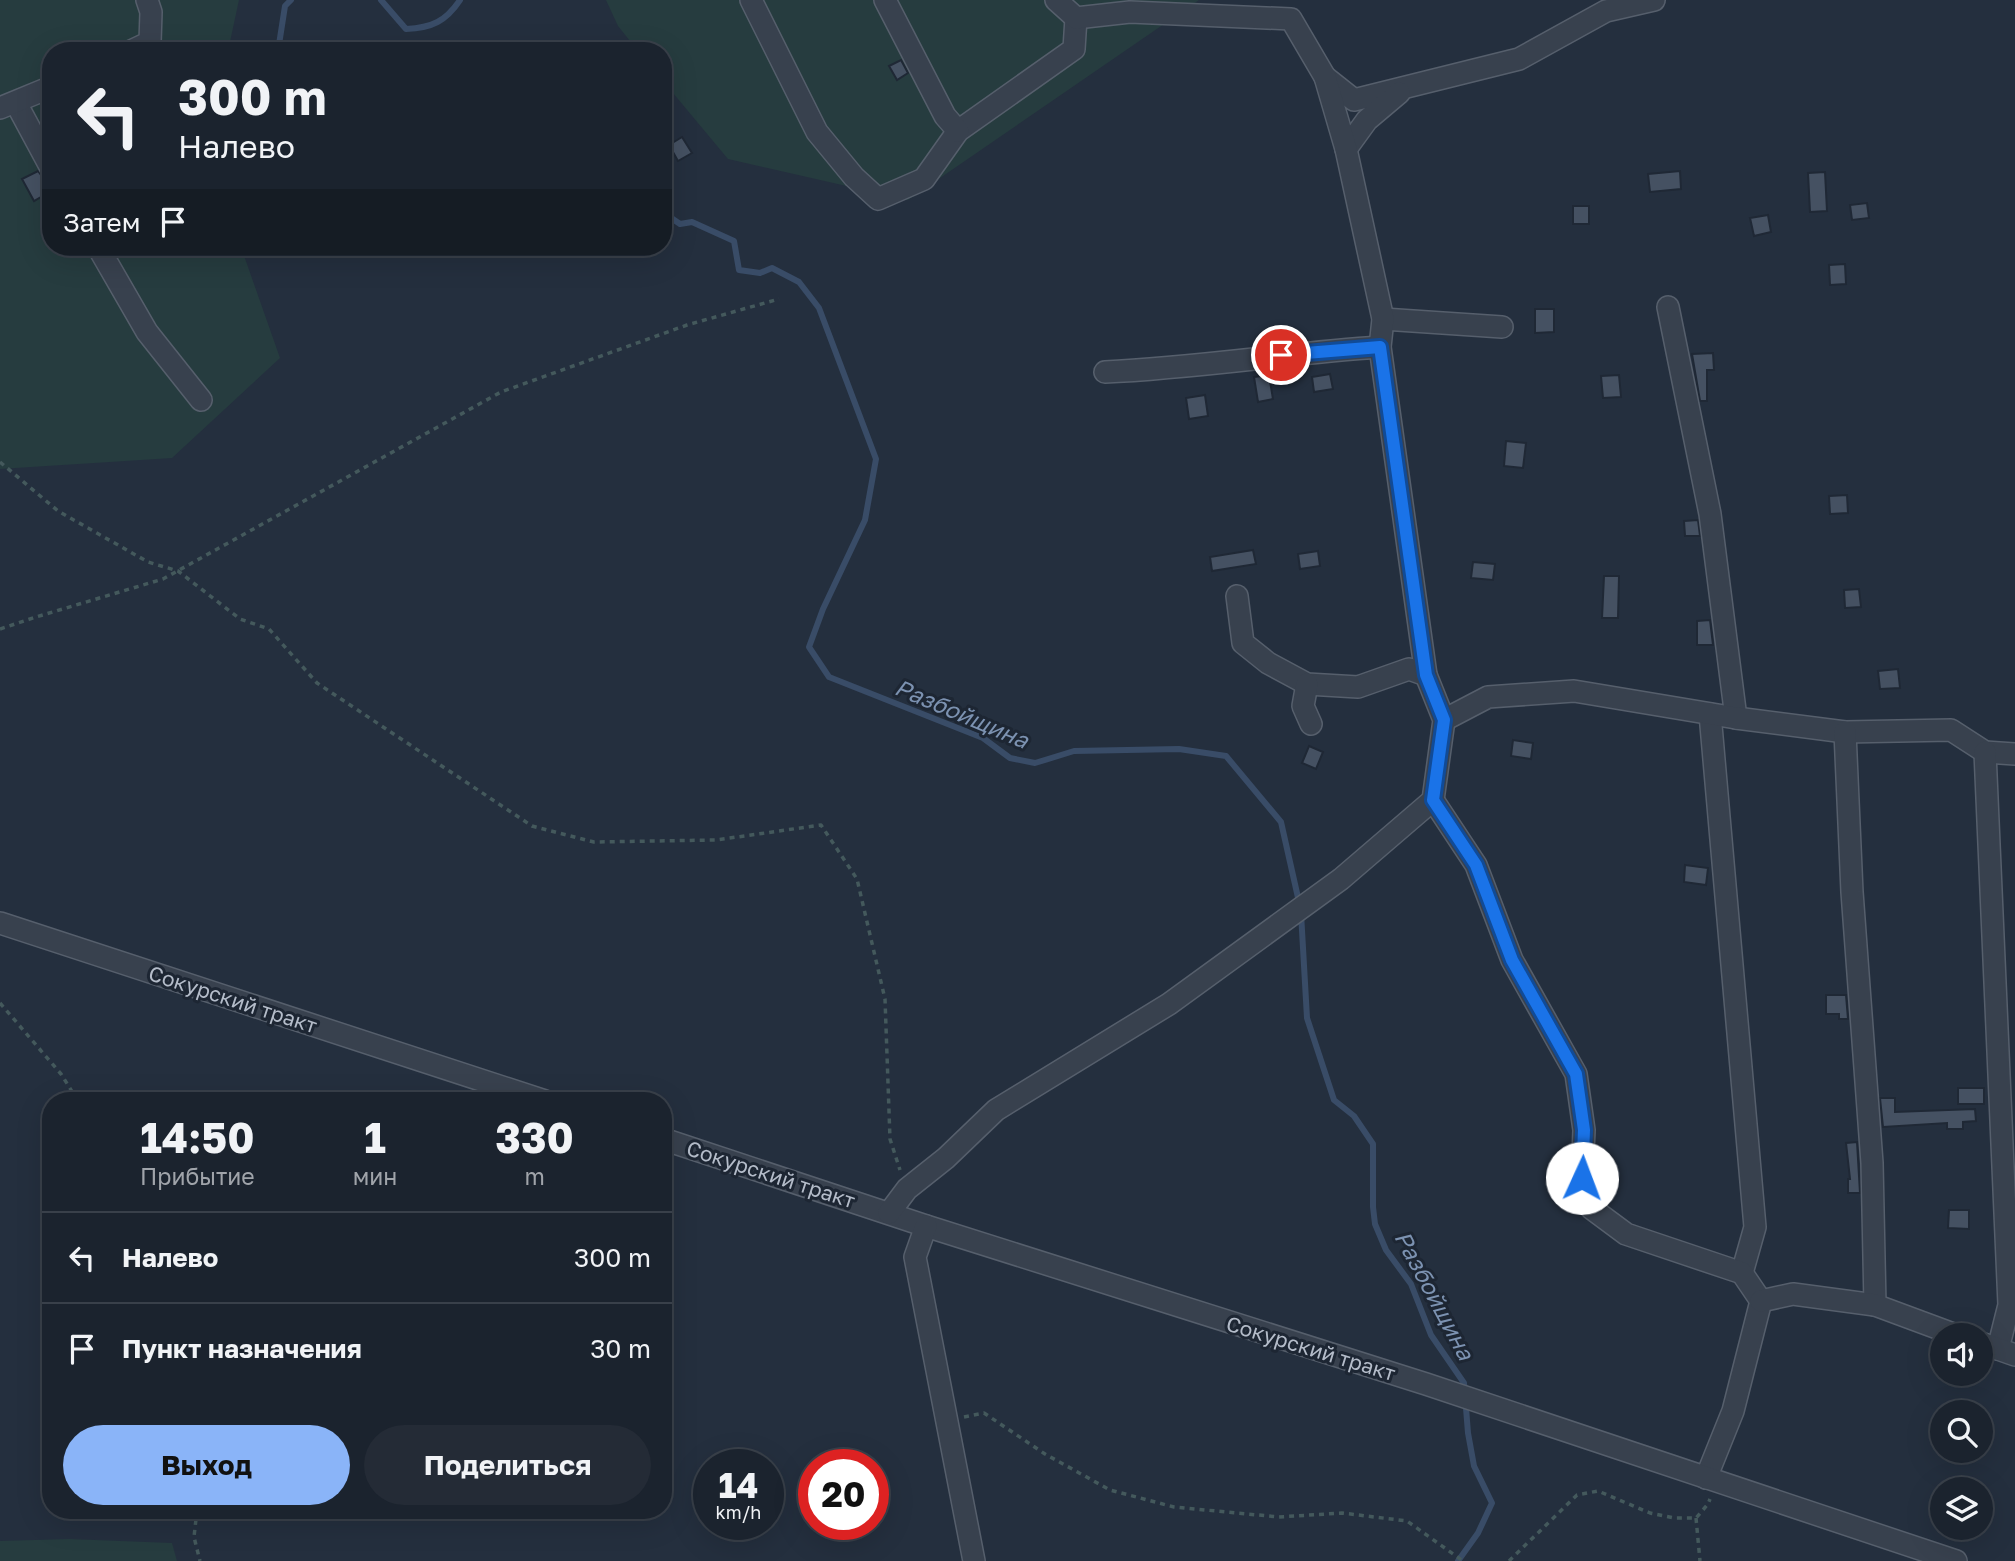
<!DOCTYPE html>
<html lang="ru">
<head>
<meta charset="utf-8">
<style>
	:root { --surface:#1b232e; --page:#242b36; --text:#f1f3f6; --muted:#a0a4aa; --line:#39404a; --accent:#8ab4f8 }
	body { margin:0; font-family:"Golos Text",sans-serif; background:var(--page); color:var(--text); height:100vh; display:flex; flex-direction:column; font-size:26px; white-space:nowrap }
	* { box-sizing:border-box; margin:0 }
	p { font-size:23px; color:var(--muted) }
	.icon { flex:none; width:38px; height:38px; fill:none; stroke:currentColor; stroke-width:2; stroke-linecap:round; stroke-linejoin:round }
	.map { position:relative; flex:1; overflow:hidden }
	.details { position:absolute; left:42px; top:1092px; width:630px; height:427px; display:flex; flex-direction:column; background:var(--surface); border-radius:28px; box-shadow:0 7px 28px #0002,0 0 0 2px var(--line) }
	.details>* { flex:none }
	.top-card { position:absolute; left:42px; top:42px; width:630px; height:214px; border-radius:28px; box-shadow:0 7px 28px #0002,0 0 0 2px var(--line); background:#1b232e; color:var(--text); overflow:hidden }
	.tools { position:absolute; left:1930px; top:1323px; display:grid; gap:14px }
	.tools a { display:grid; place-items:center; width:63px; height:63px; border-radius:50%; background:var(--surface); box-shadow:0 7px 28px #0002,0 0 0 2px var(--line); font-size:35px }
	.speed { position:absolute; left:693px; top:1449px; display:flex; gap:14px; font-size:35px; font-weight:700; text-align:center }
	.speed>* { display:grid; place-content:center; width:91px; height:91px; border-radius:50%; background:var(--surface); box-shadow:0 7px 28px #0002,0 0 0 2px var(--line); line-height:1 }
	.speed small { font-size:18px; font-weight:400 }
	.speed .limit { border:10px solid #d22; background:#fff; color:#111 }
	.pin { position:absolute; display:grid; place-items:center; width:60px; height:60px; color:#fff; margin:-30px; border:4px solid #fff; border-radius:50%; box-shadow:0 2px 7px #0007 }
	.me { position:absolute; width:77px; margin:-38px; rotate:2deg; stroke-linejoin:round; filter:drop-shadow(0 0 5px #0008) }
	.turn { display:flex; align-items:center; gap:24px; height:147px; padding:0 21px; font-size:32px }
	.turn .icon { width:91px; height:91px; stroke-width:2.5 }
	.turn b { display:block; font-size:49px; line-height:60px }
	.then { display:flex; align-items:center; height:66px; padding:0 21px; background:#0003; gap:14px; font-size:26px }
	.eta { display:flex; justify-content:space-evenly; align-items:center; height:119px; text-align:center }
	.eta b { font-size:42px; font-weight:700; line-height:49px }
	.primary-button { display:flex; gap:14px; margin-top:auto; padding:14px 21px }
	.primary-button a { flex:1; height:80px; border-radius:42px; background:var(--accent); color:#111; font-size:28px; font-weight:700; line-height:80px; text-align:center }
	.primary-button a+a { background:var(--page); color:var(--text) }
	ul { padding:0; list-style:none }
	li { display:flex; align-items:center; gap:21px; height:91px; padding:0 21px; border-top:2px solid var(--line) }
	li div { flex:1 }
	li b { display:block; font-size:26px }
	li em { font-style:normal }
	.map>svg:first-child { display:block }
	.green { fill:#263c3f }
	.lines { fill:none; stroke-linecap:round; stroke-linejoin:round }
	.stream { stroke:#394c67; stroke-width:6 }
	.building { fill:#455162; stroke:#1f2835; stroke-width:2 }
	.minor-casing { stroke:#565f6c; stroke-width:24 }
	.path { stroke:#44595c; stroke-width:3.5; stroke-dasharray:5 5; stroke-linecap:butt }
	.minor { stroke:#38414e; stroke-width:21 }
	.route-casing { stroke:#114b97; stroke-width:18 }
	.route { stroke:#1a73e8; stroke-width:12 }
	.labels { text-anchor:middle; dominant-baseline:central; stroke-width:6; stroke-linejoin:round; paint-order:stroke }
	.street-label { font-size:21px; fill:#b4bcc9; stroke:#1d2633 }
	.water-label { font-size:23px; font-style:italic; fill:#7c92b1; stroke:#1d2633 }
</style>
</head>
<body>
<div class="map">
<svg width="2015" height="1561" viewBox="0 0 2015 1561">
	<rect width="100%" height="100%" fill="#242f3e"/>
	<g class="green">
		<polygon points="0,0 239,0 228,51 51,51 51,247 241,247 280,358 172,458 0,469"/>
		<polygon points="606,0 1199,0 908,200 728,159 663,81 663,51 638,51 618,26"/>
		<polygon points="69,1539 172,1543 177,1561 0,1561 0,1541"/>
	</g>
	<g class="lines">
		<g class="stream">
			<path d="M381,0L406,29C432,28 446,21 460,0"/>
			<polyline points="278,51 285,6 291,0"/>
			<polyline points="663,206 667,215 680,224 692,222 734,241 739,270 760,273 772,268 799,282 819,308 876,459 865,520 823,609 809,647 829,677 983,738 1010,758 1035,763 1074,751 1179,749 1226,756 1281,822 1299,902"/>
			<polyline points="1301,913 1307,1018 1334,1100 1354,1116 1373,1144 1373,1207 1375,1224 1386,1250 1411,1284 1431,1335 1464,1383 1468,1433 1474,1466 1492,1503 1478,1533 1458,1561"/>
		</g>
	</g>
	<g class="building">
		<polygon points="901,60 908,73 897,80 889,66"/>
		<polygon points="682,137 692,153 678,161 669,145"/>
		<polygon points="38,171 44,179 51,181 51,191 34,201 22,179"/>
		<polygon points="1680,171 1681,189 1650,192 1648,174"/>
		<polygon points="1825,172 1827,211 1810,212 1808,173"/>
		<polygon points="1867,203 1869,218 1852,220 1850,205"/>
		<rect x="1573" y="206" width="16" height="18"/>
		<polygon points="1768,215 1771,232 1754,236 1750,218"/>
		<polygon points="1845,264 1846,284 1830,285 1829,265"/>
		<polygon points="1535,309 1554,309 1554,332 1535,333"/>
		<polygon points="1713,353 1714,370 1707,370 1707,401 1700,401 1692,354"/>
		<polygon points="1330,374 1333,389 1314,392 1312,377"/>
		<polygon points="1269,375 1273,399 1258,402 1254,377"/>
		<polygon points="1619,375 1621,397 1603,398 1601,376"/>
		<polygon points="1205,395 1208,416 1189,419 1186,398"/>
		<polygon points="1506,441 1526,443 1523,468 1504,466"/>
		<polygon points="1847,495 1848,513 1830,514 1829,496"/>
		<polygon points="1698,520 1700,536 1685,536 1684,521"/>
		<polygon points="1253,550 1256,564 1212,571 1210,557"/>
		<polygon points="1318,551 1320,566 1300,569 1298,554"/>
		<polygon points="1473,562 1495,564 1493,580 1471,578"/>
		<polygon points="1604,576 1619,576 1618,618 1602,618"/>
		<polygon points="1859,589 1861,607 1845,608 1844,590"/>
		<polygon points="1710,620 1713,645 1697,645 1697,621"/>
		<polygon points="1898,669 1900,688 1880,689 1878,671"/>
		<polygon points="1513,740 1533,743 1531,759 1511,756"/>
		<polygon points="1309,746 1323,752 1316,769 1302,763"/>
		<polygon points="1685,865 1708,868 1706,885 1684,882"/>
		<polygon points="1826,995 1846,995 1848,1019 1839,1019 1839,1014 1826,1014"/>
		<rect x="1958" y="1088" width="26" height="16"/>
		<polygon points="1880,1098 1895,1098 1895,1112 1975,1109 1976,1121 1963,1122 1963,1129 1947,1129 1947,1123 1883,1127"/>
		<polygon points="1857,1142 1860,1193 1848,1193 1848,1179 1850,1179 1846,1143"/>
		<polygon points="1949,1210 1969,1210 1969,1229 1948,1228"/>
	</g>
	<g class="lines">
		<defs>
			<g id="minor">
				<polyline points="751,0 817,132 854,177 878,199 924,179 958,131 1074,49 1076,18"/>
				<polyline points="885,0 945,116 958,131"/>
				<polyline points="131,51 150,42 151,12 147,0"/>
				<polyline points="1325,77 1354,100 1519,59 1606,11 1654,0"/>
				<polyline points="16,103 51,168"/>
				<polyline points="0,108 51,87"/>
				<polyline points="1346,149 1367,120 1399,93"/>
				<polyline points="98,247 147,332 201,400"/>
				<polyline points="1668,307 1710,514 1736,718"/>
				<polyline points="1383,319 1502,327"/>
				<path d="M1105,372C1197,368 1288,353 1380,347"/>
				<polyline points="1237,596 1243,643 1268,663 1307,684 1358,687 1409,669 1426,675"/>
				<polyline points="1307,684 1303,706 1311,724"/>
				<polyline points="1710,714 1755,1227 1742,1273"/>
				<polyline points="1444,720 1488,697 1574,691 1736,718 1845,732 1951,730 1985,752 2015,754"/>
				<polyline points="1845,732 1852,892 1872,1163 1875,1305"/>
				<polyline points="1985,752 2009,1305 1998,1349"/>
				<polyline points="1433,800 1476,865 1512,960 1576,1074 1584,1130 1582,1178 1591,1208 1626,1234 1742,1273 1761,1301 1733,1411 1706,1478"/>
				<polyline points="0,923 545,1101"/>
				<polyline points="663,1139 926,1226 1426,1384 1956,1561"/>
				<polyline points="889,1213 907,1189 946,1158 996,1110 1169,1004 1341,879 1433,800 1444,720 1426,675 1380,347 1383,319 1346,149 1325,77 1291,19 1130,12 1076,18 1056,0"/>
				<polyline points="926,1226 915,1257 974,1561"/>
				<polyline points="1761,1301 1793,1294 1875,1305 1956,1335"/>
				<polyline points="1981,1343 2015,1355"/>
			</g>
		</defs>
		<use href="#minor" class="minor-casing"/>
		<g class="path">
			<polyline points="0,462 58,511 148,562 178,571 240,619 269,629 317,683 532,826 594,842 716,840 821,825 857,879 885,999 890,1139 900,1170"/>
			<polyline points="0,629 36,617 163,579 501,392 687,325 779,299"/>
			<polyline points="0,1003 61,1074 78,1101"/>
			<polyline points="964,1417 984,1413 1045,1454 1110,1490 1174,1507 1279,1517 1342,1513 1407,1521 1463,1561"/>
			<polyline points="197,1510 194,1537 200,1561"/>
			<polyline points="1696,1518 1700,1561"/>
			<polyline points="1509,1561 1577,1495 1598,1491 1650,1513 1674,1518 1696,1518 1708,1504 1710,1499"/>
		</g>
		<use href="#minor" class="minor"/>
	</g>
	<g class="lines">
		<defs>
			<polyline id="route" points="1281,355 1380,347 1426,675 1444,720 1433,800 1476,865 1512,960 1576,1074 1584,1130 1582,1178"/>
		</defs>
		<use href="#route" class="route-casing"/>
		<use href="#route" class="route"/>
	</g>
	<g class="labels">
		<g class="street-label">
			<text transform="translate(233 999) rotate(18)">Сокурский тракт</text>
			<text transform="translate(771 1174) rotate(18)">Сокурский тракт</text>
			<text transform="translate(1311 1348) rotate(17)">Сокурский тракт</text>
		</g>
		<g class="water-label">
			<text transform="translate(962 713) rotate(23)">Разбойщина</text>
			<text transform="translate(1435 1295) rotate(62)">Разбойщина</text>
		</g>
	</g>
</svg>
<div class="tools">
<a><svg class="icon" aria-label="sound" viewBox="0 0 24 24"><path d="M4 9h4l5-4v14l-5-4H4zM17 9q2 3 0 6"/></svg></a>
<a><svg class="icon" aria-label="search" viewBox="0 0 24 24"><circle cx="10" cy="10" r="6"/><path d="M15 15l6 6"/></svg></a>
<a><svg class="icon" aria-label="layers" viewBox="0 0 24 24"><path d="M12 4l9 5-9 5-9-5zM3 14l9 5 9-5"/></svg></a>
</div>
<div class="speed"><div>14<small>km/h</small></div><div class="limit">20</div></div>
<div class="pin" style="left:1281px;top:355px;background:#d93025"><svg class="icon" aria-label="arrive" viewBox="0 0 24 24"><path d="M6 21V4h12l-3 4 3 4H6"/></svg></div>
<svg class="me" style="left:1582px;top:1178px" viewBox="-20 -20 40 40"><circle r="19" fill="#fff"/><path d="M0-13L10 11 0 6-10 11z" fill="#1a73e8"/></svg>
<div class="top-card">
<div class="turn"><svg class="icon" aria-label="left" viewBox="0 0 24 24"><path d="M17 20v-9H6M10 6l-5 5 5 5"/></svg><div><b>300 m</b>Налево</div></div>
<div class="then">Затем<svg class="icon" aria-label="arrive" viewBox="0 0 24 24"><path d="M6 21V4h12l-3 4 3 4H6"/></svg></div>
</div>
<section class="details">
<div class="eta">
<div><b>14:50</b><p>Прибытие</p></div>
<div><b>1</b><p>мин</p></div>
<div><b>330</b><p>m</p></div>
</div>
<ul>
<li><svg class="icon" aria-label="left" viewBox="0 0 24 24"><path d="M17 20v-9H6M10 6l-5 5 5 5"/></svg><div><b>Налево</b></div><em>300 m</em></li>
<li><svg class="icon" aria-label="arrive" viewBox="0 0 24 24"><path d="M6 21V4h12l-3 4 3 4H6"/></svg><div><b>Пункт назначения</b></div><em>30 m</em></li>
</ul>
<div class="primary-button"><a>Выход</a><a>Поделиться</a></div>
</section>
</div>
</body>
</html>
